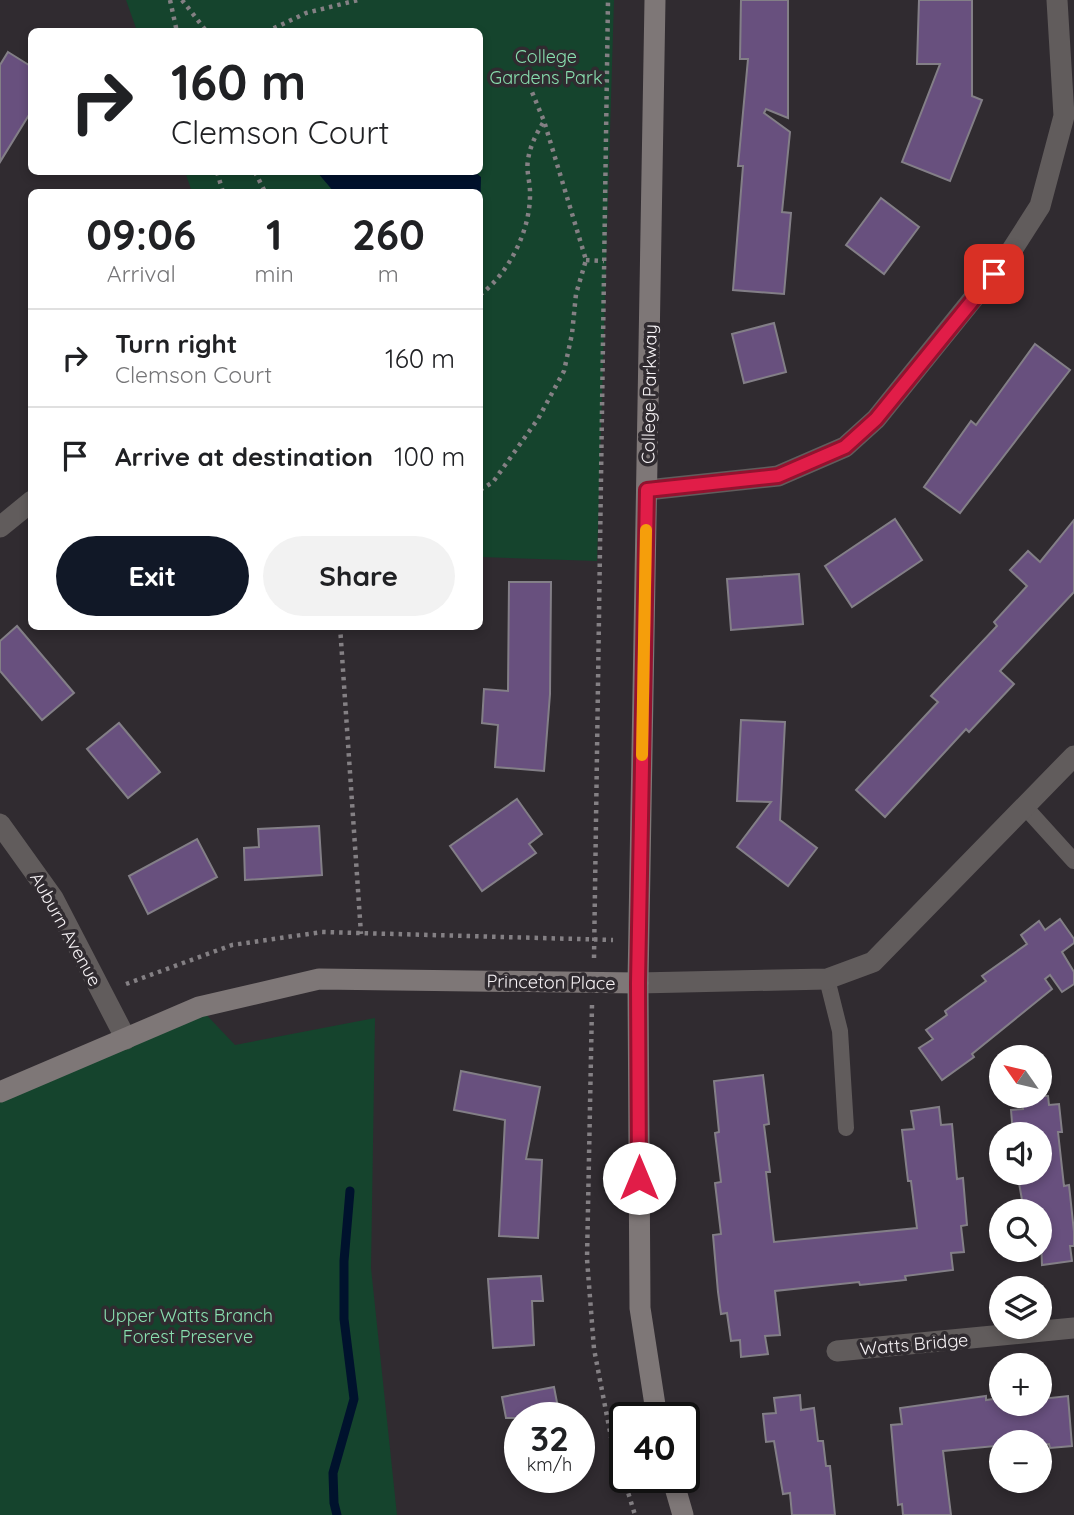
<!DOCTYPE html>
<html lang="en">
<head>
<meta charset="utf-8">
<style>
	:root { --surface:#fff; --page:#f2f2f2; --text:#202124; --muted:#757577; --line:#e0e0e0; --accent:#111827 }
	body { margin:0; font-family:Quicksand,sans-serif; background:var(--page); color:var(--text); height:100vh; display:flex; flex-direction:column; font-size:26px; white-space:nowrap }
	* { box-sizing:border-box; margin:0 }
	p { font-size:23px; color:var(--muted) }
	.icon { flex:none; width:38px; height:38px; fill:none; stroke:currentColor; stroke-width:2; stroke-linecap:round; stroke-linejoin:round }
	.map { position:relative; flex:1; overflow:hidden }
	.side { position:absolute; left:28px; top:189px; width:455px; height:441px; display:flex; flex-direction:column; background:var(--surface); border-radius:10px; box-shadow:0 4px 10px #0003 }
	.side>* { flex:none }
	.guide { position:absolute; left:28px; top:28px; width:455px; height:147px; border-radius:10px; box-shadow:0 4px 10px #0003; background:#fff; color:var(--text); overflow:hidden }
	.needle { width:46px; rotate:304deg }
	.tools { position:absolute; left:989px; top:1045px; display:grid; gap:14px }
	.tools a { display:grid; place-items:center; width:63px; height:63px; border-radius:50%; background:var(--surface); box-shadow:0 4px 10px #0003; font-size:35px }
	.speed { position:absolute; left:504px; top:1402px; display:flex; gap:14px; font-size:35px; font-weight:700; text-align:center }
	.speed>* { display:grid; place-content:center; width:91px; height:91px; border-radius:50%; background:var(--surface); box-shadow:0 4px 10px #0003; line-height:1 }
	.speed small { font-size:18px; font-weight:400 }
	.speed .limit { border:4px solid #111; border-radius:10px; background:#fff; color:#111 }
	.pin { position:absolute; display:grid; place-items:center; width:60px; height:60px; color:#fff; margin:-30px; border-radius:14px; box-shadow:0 4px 10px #0006 }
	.me { position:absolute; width:77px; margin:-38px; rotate:0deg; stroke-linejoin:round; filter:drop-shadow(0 0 5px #0008) }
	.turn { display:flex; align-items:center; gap:24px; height:147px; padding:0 28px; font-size:32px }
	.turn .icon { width:91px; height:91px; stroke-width:2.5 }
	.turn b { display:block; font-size:49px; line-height:60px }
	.eta { display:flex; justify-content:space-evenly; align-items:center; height:119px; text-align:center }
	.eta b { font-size:42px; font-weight:700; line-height:49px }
	.button { display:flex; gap:14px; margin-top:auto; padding:14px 28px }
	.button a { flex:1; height:80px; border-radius:42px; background:var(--accent); color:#fff; font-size:28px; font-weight:700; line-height:80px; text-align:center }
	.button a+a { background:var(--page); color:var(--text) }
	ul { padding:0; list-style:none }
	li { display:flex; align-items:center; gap:21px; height:98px; padding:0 28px; border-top:2px solid var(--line) }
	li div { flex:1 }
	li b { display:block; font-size:26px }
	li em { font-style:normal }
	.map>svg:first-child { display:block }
	.green { fill:#15442d }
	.water { fill:#00122d }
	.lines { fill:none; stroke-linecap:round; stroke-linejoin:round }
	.stream { stroke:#00122d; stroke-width:9 }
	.building { fill:#68507e; stroke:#837f87; stroke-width:2 }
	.path { stroke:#848084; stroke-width:4.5; stroke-dasharray:3.5 5; stroke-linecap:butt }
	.lane { stroke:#615c5c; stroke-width:16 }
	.street { stroke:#615c5c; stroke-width:21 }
	.secondary { stroke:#7e7777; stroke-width:21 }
	.route-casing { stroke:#92132f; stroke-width:18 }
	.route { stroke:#e11d48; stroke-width:12 }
	.slow { stroke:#f59e0b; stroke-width:12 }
	.labels { text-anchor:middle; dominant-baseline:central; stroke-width:7; stroke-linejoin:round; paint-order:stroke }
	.park-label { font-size:18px; fill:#89dfaf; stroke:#302b30 }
	.street-label { font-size:18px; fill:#f7f3f6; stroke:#302b30 }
</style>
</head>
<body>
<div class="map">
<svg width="1074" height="1515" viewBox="0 0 1074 1515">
	<rect width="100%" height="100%" fill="#302b30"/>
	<g class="green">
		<polygon points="126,0 614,0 597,561 480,557 480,192 192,192 185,172 480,172 480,32 137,31"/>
		<polygon points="199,1007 235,1045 375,1018 371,1268 397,1515 0,1515 0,1092"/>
	</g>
	<polygon class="water" points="317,172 475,172 481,177 480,214 480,192 334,192"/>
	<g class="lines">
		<polyline class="stream" points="337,1515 334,1503 333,1473 354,1399 344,1319 344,1261 350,1191"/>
	</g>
	<g class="building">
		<polygon points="741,0 788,0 788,118 766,109 764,113 790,132 782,212 791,213 784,294 733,290 743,166 738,166 748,59 740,59"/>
		<polygon points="919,0 972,0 972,96 982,100 950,181 902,162 940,64 917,64"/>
		<polygon points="8,52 32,67 32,110 0,162 0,65"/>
		<polygon points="881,198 919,227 884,274 846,245"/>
		<polygon points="774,323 786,372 744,383 732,334"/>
		<polygon points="1035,344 1070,370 960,513 924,487 971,421 976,425"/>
		<polygon points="895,519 922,560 852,607 825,566"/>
		<polygon points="1074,520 1074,592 1000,671 1014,684 969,732 966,729 885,817 856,790 938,702 931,696 997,626 994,622 1027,586 1010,570 1028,551 1040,562"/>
		<polygon points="799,574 803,624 731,630 727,579"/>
		<polygon points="509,582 551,582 550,694 544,771 495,767 498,725 482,723 484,689 508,691"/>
		<polygon points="17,626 74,693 42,720 0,671 0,641"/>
		<polygon points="741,720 785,722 780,820 817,848 788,886 737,847 771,802 737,801"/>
		<polygon points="119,723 160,772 128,798 87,749"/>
		<polygon points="517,799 542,834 529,844 536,853 482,891 450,846"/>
		<polygon points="319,826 322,875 245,880 244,848 259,847 258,829"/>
		<polygon points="197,839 217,877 148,914 129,876"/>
		<polygon points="1060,919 1074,939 1074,943 1062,952 1074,972 1074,984 1062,992 1050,975 1045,979 1052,989 972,1054 974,1057 942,1080 919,1048 933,1039 926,1030 947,1015 945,1011 986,981 982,976 1027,944 1021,935 1039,921 1045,930"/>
		<polygon points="461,1071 540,1087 526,1159 542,1160 538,1238 499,1236 505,1120 454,1110"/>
		<polygon points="763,1075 769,1124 764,1125 770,1172 766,1172 774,1242 917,1228 911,1181 908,1181 902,1130 914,1129 911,1111 939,1107 941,1125 952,1124 957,1179 963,1178 967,1225 961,1226 964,1252 951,1253 953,1270 905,1276 906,1280 860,1285 859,1282 775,1291 780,1335 765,1336 768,1354 741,1357 740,1340 731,1341 727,1313 721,1314 718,1292 713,1235 721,1234 715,1183 721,1182 715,1133 719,1132 714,1081"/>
		<polygon points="1021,1096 1048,1096 1049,1105 1059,1104 1062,1132 1058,1132 1064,1186 1069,1185 1074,1232 1074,1246 1070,1246 1072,1261 1042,1265 1040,1211 1024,1211 1017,1172 1040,1172 1040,1134 1013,1134 1011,1110 1023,1109"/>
		<polygon points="541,1276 543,1301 532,1301 534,1345 493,1348 488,1279"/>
		<polygon points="554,1387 560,1418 506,1418 502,1397"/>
		<polygon points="800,1395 801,1410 814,1408 818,1441 823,1441 826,1466 830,1466 835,1515 792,1515 790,1493 783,1494 774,1441 766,1442 763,1414 776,1413 774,1398"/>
		<polygon points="1040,1395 1041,1399 1068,1396 1072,1446 1050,1448 1049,1444 1040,1445 1040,1442 1001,1442 1001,1448 996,1449 995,1446 943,1451 951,1515 903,1515 902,1504 898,1505 891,1425 902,1424 900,1408 986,1396 986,1400 1001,1398 1001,1404 1040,1404"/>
	</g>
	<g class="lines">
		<g class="path">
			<polyline points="170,0 177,32"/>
			<polyline points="182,0 207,32"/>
			<polyline points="266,32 306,13 358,0"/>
			<polyline points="217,172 223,192"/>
			<polyline points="255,172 265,192"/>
			<polyline points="586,260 604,261"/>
			<path d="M480,295C509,273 531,230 530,192C530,182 526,170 528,160C530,145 537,133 544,121"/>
			<polyline points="480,490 493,482 538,419 564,371 572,334 576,294 586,260 544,121 532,92"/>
			<polyline points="340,626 361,934"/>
			<polyline points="594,958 608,0"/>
			<polyline points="126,984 232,945 322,932 613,940"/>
			<polyline points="592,1005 587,1259 594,1349 611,1437 635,1515"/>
		</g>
		<g class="lane">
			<polyline points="1025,807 1074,861"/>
			<polyline points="827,979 840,1031 846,1128"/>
		</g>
		<g class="street">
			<polyline points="647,490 778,476 845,447 876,419 1010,253 1040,206 1064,116 1057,0"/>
			<polyline points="0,527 32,501"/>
			<polyline points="0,824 53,898 126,1039"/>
			<polyline points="638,983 827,979 873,962 1074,756"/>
			<polyline points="837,1351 1074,1328"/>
		</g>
		<g class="secondary">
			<polyline points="655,0 638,983 640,1308 657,1418"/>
			<polyline points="0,1092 199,1007 319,979 638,983"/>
			<polyline points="672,1477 683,1515"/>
		</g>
	</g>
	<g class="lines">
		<defs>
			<polyline id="route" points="639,1178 638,983 647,490 778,476 845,447 876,419 994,274"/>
		</defs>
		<use href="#route" class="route-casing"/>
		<use href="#route" class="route"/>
		<polyline class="slow" points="642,755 646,530"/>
	</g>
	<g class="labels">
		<g class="park-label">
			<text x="546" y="56">College<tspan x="546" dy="21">Gardens Park</tspan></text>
			<text x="188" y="1315">Upper Watts Branch<tspan x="188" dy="21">Forest Preserve</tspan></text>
		</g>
		<g class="street-label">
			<text transform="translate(649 394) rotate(-89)">College Parkway</text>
			<text transform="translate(66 929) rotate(61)">Auburn Avenue</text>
			<text transform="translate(551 982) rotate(1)">Princeton Place</text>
			<text transform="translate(914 1344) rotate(-5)">Watts Bridge</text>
		</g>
	</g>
</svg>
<div class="tools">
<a><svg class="needle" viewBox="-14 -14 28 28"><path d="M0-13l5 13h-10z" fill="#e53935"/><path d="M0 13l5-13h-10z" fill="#757577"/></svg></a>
<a><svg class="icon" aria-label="sound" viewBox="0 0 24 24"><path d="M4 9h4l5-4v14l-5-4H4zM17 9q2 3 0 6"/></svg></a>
<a><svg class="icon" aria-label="search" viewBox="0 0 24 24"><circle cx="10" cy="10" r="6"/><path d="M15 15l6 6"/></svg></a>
<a><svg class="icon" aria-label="layers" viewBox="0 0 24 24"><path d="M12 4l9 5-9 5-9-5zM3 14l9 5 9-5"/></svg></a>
<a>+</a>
<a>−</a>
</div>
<div class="speed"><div>32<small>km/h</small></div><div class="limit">40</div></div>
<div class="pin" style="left:994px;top:274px;background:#d93025"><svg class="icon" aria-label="arrive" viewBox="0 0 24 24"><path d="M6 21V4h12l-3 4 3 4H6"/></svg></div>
<svg class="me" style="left:639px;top:1178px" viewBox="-20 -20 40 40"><circle r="19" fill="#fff"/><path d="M0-13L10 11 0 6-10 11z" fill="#e11d48"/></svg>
<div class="guide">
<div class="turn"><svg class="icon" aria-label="right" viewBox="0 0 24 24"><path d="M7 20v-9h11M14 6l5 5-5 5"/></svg><div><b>160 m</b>Clemson Court</div></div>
</div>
<section class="side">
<div class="eta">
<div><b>09:06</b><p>Arrival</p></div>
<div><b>1</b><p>min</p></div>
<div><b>260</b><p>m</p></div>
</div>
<ul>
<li><svg class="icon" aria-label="right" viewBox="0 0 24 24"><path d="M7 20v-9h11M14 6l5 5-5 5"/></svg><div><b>Turn right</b><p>Clemson Court</p></div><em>160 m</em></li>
<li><svg class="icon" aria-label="arrive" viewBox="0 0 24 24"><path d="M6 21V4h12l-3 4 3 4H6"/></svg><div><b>Arrive at destination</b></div><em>100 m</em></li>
</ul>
<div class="button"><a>Exit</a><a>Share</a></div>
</section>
</div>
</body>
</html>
